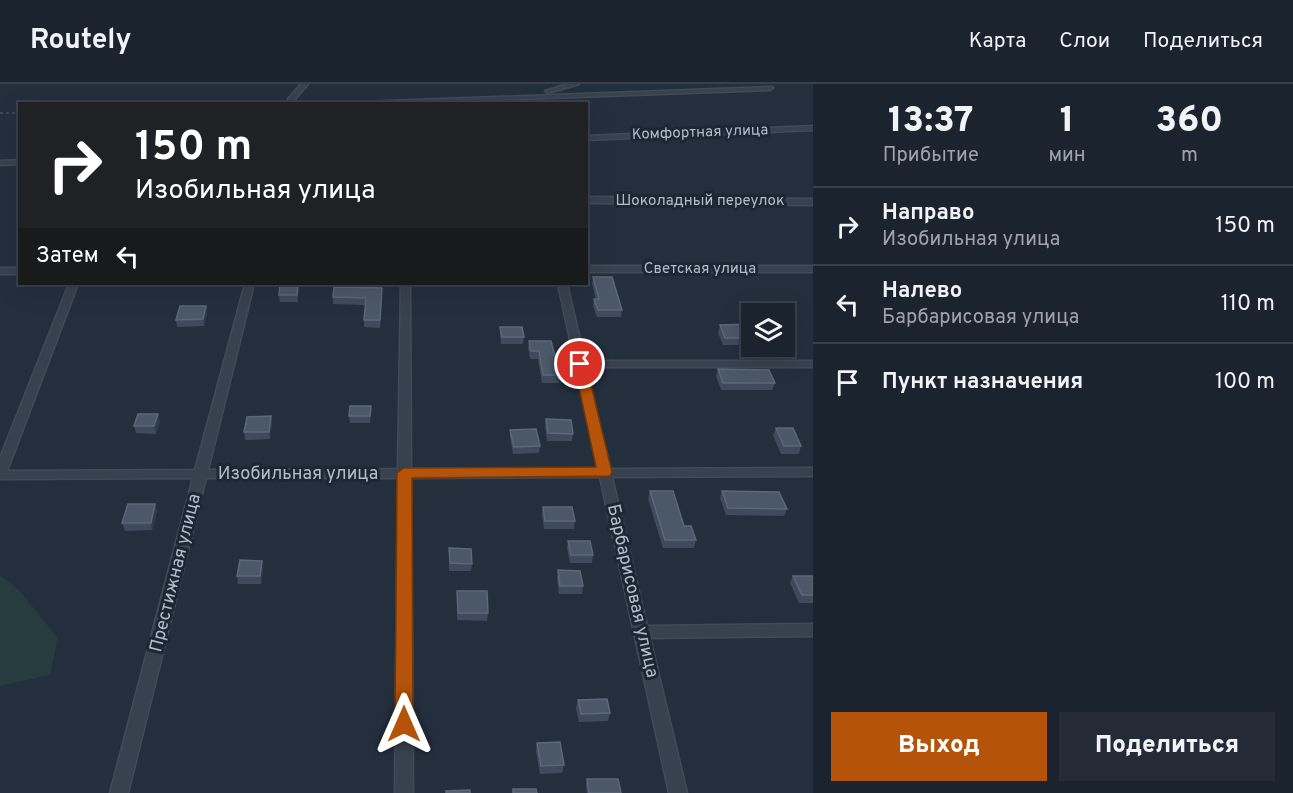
<!DOCTYPE html>
<html lang="ru">
<head>
<meta charset="utf-8">
<style>
	:root { --surface:#1b232e; --page:#242b36; --text:#f1f3f6; --muted:#a0a4aa; --line:#39404a; --accent:#b45309 }
	body { margin:0; font-family:Overpass,sans-serif; background:var(--page); color:var(--text); height:100vh; display:flex; flex-direction:column; font-size:22px; white-space:nowrap }
	* { box-sizing:border-box; margin:0 }
	p { font-size:20px; color:var(--muted) }
	.icon { flex:none; width:33px; height:33px; fill:none; stroke:currentColor; stroke-width:2; stroke-linecap:round; stroke-linejoin:round }
	.map { position:relative; flex:1; overflow:hidden }
	.sheet { display:flex; flex-direction:column; background:var(--surface); width:480px }
	.sheet>* { flex:none }
	.top-card { position:absolute; left:18px; top:18px; width:570px; height:183px; border-radius:0px; box-shadow:0 6px 24px #0002,0 0 0 2px var(--line); background:#202124; color:#fff; overflow:hidden }
	.fabs { position:absolute; left:741px; top:219px; display:grid; gap:12px }
	.fabs a { display:grid; place-items:center; width:54px; height:54px; border-radius:0px; background:var(--surface); box-shadow:0 6px 24px #0002,0 0 0 2px var(--line); font-size:30px }
	.pin { position:absolute; display:grid; place-items:center; width:51px; height:51px; color:#fff; margin:-26px; border:3px solid #fff; border-radius:50%; box-shadow:0 2px 6px #0007 }
	.me { position:absolute; width:66px; margin:-33px; rotate:0deg; stroke-linejoin:round; filter:drop-shadow(0 0 4px #0008) }
	.turn { display:flex; align-items:center; gap:21px; height:126px; padding:0 18px; font-size:27px }
	.turn .icon { width:78px; height:78px; stroke-width:2.5 }
	.turn b { display:block; font-size:42px; line-height:51px }
	.then { display:flex; align-items:center; height:57px; padding:0 18px; background:#0003; gap:12px; font-size:22px }
	.eta { display:flex; justify-content:space-evenly; align-items:center; height:102px; text-align:center }
	.eta b { font-size:36px; font-weight:800; line-height:42px }
	.button { display:flex; gap:12px; margin-top:auto; padding:12px 18px }
	.button a { flex:1; height:69px; border-radius:0px; background:var(--accent); color:#fff; font-size:24px; font-weight:800; line-height:69px; text-align:center }
	.button a+a { background:var(--page); color:var(--text) }
	ul { padding:0; list-style:none }
	li { display:flex; align-items:center; gap:18px; height:78px; padding:0 18px; border-top:2px solid var(--line) }
	li div { flex:1 }
	li b { display:block; font-size:22px }
	li em { font-style:normal }
	header { display:flex; align-items:center; gap:36px; box-sizing:border-box; height:84px; padding:0 30px; background:var(--surface); border-bottom:2px solid var(--line) }
	header strong { font-size:28px }
	nav { display:flex; gap:33px; margin-inline-start:auto; font-size:21px }
	main { display:flex; flex:1; min-height:0 }
	.map>svg:first-child { display:block }
	.green { fill:#263c3f }
	.lines { fill:none; stroke-linecap:round; stroke-linejoin:round }
	.minor-casing { stroke:#414a57; stroke-width:3 }
	.path { stroke:#3f5557; stroke-width:1.5; stroke-dasharray:3 3; stroke-linecap:butt }
	.minor { fill:#38414e; fill-rule:evenodd }
	.wall { fill:#3f4b5c }
	.shaded-wall { fill:#2f3b4b }
	.building { fill:#4b5868; stroke:#5c6777; stroke-width:1.5 }
	.route { fill:#b45309; stroke:#753606; stroke-width:1.5 }
	.labels { text-anchor:middle; dominant-baseline:central; stroke-width:6; stroke-linejoin:round; paint-order:stroke }
	.far-street-label { font-size:15px; fill:#b4bcc9; stroke:#1d2633 }
	.street-label { font-size:18px; fill:#b4bcc9; stroke:#1d2633 }
</style>
</head>
<body>
<header>
<strong>Routely</strong>
<nav><a>Карта</a><a>Слои</a><a>Поделиться</a></nav>
</header>
<main>
<div class="map">
<svg width="813" height="709" viewBox="0 0 813 709">
	<rect width="100%" height="100%" fill="#242f3e"/>
	<polygon class="green" points="0,491 18,505 58,554 50,591 0,602"/>
	<g class="lines">
		<defs>
			<g id="minor">
				<polygon points="301,0 308,0 295,15 295,20 288,20 288,15"/>
				<polygon points="568,0 579,0 548,9 545,7"/>
				<polygon points="772,3 773,4 770,6 384,20 306,20"/>
				<polygon points="813,42 813,46 586,56 586,52"/>
				<polygon points="20,76 20,80 0,81 0,77"/>
				<polygon points="586,113 813,115 813,121 586,119"/>
				<rect x="586" y="182" width="227" height="6"/>
				<rect x="0" y="184" width="20" height="6"/>
				<polygon points="69,200 78,200 7,387 195,386 245,200 254,200 208,386 398,385 401,200 410,200 411,385 598,385 558,200 567,200 585,277 813,277 813,283 586,283 610,385 813,384 813,392 612,393 647,542 813,540 813,552 650,554 687,709 669,709 600,393 411,394 413,709 395,709 398,394 206,394 128,709 110,709 193,394 0,395 0,374"/>
			</g>
		</defs>
		<use href="#minor" class="minor-casing"/>
		<polyline class="path" points="0,29 20,29"/>
		<use href="#minor" class="minor"/>
	</g>
	<g class="wall">
		<polygon points="593,193 622,226 621,233 597,233 593,222 594,215 596,215 592,200"/>
		<polygon points="298,200 298,218 280,218 279,211"/>
		<polygon points="382,211 380,244 364,243 365,221 333,220 333,213"/>
		<polygon points="206,222 207,229 204,242 177,243 176,236"/>
		<polygon points="752,240 752,259 739,259 738,261 723,261 718,249 720,241"/>
		<polygon points="500,243 524,253 523,260 501,260 500,250"/>
		<polygon points="529,257 560,291 559,299 542,299 538,275 530,275 528,264"/>
		<polygon points="718,285 775,299 772,306 721,306 716,292"/>
		<polygon points="371,322 370,339 350,339 349,332"/>
		<polygon points="158,330 160,338 156,350 136,349 134,342"/>
		<polygon points="271,332 272,340 270,355 245,356 244,348"/>
		<polygon points="546,335 573,350 572,357 547,357 545,343"/>
		<polygon points="776,344 801,362 799,370 781,370 773,351"/>
		<polygon points="510,346 540,362 539,369 513,370 510,353"/>
		<polygon points="650,407 684,442 696,456 694,464 663,464 648,415"/>
		<polygon points="722,407 787,425 784,432 726,431 720,414"/>
		<polygon points="155,420 157,428 152,446 125,447 122,439"/>
		<polygon points="543,423 575,437 574,445 544,445 542,431"/>
		<polygon points="568,457 593,471 592,479 570,479 567,464"/>
		<polygon points="449,464 472,480 471,487 449,487"/>
		<polygon points="263,484 261,500 238,500 237,492"/>
		<polygon points="558,486 583,502 582,510 559,510 557,494"/>
		<polygon points="793,492 813,492 813,519 799,519 790,499"/>
		<polygon points="457,507 488,529 487,537 457,536"/>
		<polygon points="578,616 610,629 608,637 579,638 576,624"/>
		<polygon points="537,659 564,681 562,689 540,690 536,667"/>
		<polygon points="587,695 621,709 587,709 586,702"/>
	</g>
	<g class="shaded-wall">
		<polygon points="298,200 299,205 298,218 297,211"/>
		<polygon points="206,222 207,229 204,242 203,235"/>
		<polygon points="158,330 160,338 156,350 154,342"/>
		<polygon points="271,332 272,340 270,355 269,348"/>
		<polygon points="155,420 157,428 152,446 151,439"/>
		<polygon points="262,477 263,484 261,500 260,492"/>
	</g>
	<g class="building">
		<polygon points="593,193 612,193 622,226 598,226 594,215 599,215"/>
		<polygon points="280,200 298,200 297,211 279,211"/>
		<polygon points="334,203 382,204 380,236 364,236 366,214 333,213"/>
		<polygon points="180,222 206,222 203,235 176,236"/>
		<polygon points="752,240 752,252 739,252 740,254 725,254 720,241"/>
		<polygon points="500,243 522,243 524,253 502,253"/>
		<polygon points="529,257 551,257 560,291 543,291 539,267 531,267"/>
		<polygon points="718,285 769,286 775,299 723,299"/>
		<polygon points="350,322 371,322 370,332 349,332"/>
		<polygon points="138,330 158,330 154,342 134,342"/>
		<polygon points="271,332 269,348 244,348 247,333"/>
		<polygon points="546,335 571,336 573,350 548,349"/>
		<polygon points="776,344 793,344 801,362 784,362"/>
		<polygon points="536,345 540,362 514,363 510,346"/>
		<polygon points="650,407 673,407 684,442 691,442 696,456 665,456"/>
		<polygon points="722,407 779,408 787,425 728,424"/>
		<polygon points="128,420 155,420 151,439 122,439"/>
		<polygon points="543,423 572,423 575,437 545,437"/>
		<polygon points="568,457 590,457 593,471 571,471"/>
		<polygon points="449,464 471,465 472,480 450,479"/>
		<polygon points="240,476 262,477 260,492 237,492"/>
		<polygon points="558,486 580,487 583,502 560,502"/>
		<polygon points="793,492 813,492 813,511 802,511"/>
		<polygon points="457,507 487,507 488,529 458,529"/>
		<polygon points="607,615 610,629 581,630 578,616"/>
		<polygon points="560,658 564,681 541,682 537,659"/>
		<polygon points="587,695 618,695 621,709 589,709"/>
		<polygon points="513,705 536,705 537,709 513,709"/>
		<polygon points="470,706 470,709 446,709 446,707"/>
	</g>
	<polygon class="route" points="580,276 586,280 612,388 610,392 412,394 413,640 410,646 404,648 397,646 395,640 397,389 404,384 596,383 574,280"/>
	<g class="labels">
		<g class="far-street-label">
			<text transform="translate(700 49) rotate(-2)">Комфортная улица</text>
			<text x="700" y="117">Шоколадный переулок</text>
			<text x="700" y="185">Светская улица</text>
		</g>
		<g class="street-label">
			<text x="298" y="390">Изобильная улица</text>
			<text transform="translate(176 489) rotate(-76)">Престижная улица</text>
			<text transform="translate(632 507) rotate(77)">Барбарисовая улица</text>
		</g>
	</g>
</svg>
<div class="fabs">
<a><svg class="icon" aria-label="layers" viewBox="0 0 24 24"><path d="M12 4l9 5-9 5-9-5zM3 14l9 5 9-5"/></svg></a>
</div>
<div class="pin" style="left:580px;top:280px;background:#d93025"><svg class="icon" aria-label="arrive" viewBox="0 0 24 24"><path d="M6 21V4h12l-3 4 3 4H6"/></svg></div>
<svg class="me" style="left:404px;top:640px" viewBox="-20 -20 40 40"><path d="M0-17L14 15 0 8-14 15z" fill="#b45309" stroke="#fff" stroke-width="4"/></svg>
<div class="top-card">
<div class="turn"><svg class="icon" aria-label="right" viewBox="0 0 24 24"><path d="M7 20v-9h11M14 6l5 5-5 5"/></svg><div><b>150 m</b>Изобильная улица</div></div>
<div class="then">Затем<svg class="icon" aria-label="left" viewBox="0 0 24 24"><path d="M17 20v-9H6M10 6l-5 5 5 5"/></svg></div>
</div>
</div>
<section class="sheet">
<div class="eta">
<div><b>13:37</b><p>Прибытие</p></div>
<div><b>1</b><p>мин</p></div>
<div><b>360</b><p>m</p></div>
</div>
<ul>
<li><svg class="icon" aria-label="right" viewBox="0 0 24 24"><path d="M7 20v-9h11M14 6l5 5-5 5"/></svg><div><b>Направо</b><p>Изобильная улица</p></div><em>150 m</em></li>
<li><svg class="icon" aria-label="left" viewBox="0 0 24 24"><path d="M17 20v-9H6M10 6l-5 5 5 5"/></svg><div><b>Налево</b><p>Барбарисовая улица</p></div><em>110 m</em></li>
<li><svg class="icon" aria-label="arrive" viewBox="0 0 24 24"><path d="M6 21V4h12l-3 4 3 4H6"/></svg><div><b>Пункт назначения</b></div><em>100 m</em></li>
</ul>
<div class="button"><a>Выход</a><a>Поделиться</a></div>
</section>
</main>
</body>
</html>
